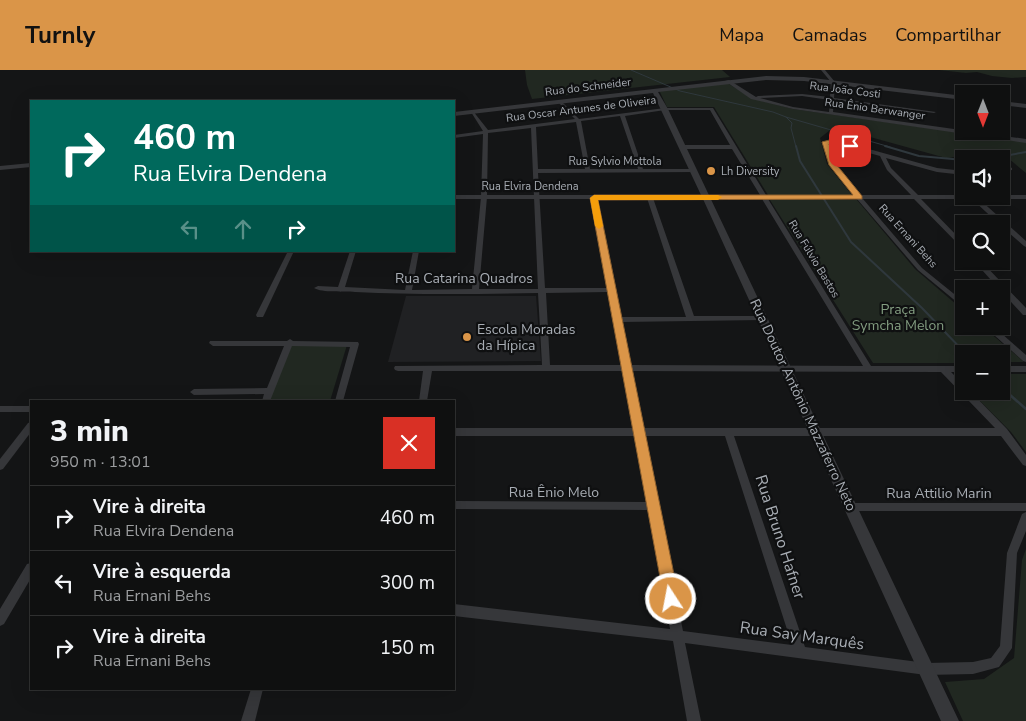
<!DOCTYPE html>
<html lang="pt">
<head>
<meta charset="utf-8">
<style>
	:root { --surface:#0f1010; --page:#1d1e1e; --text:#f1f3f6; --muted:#9b9d9f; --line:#2f3030; --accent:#da9548 }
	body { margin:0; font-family:"Nunito Sans",sans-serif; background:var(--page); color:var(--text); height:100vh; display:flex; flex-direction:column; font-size:19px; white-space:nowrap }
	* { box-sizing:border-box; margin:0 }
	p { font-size:16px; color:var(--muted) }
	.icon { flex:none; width:28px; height:28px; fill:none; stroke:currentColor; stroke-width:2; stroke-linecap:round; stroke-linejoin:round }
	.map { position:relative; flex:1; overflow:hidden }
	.side { position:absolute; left:30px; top:330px; width:425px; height:290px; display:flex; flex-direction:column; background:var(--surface); border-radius:0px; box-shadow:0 5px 20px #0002,0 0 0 1px var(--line) }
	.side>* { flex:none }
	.hud { position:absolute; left:30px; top:30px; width:425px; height:152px; border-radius:0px; box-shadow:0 5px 20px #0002,0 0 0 1px var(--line); background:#00695c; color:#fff; overflow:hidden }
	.needle { width:32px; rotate:180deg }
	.tools { position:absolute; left:955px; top:15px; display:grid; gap:10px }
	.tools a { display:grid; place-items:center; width:55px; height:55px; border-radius:0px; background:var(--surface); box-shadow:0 5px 20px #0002,0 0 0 1px var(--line); font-size:25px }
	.pin { position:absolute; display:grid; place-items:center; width:42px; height:42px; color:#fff; margin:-21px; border-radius:10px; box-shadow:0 2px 8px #0006 }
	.me { position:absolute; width:55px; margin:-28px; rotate:349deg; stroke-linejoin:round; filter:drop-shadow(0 0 4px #0008) }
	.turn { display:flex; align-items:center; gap:18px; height:105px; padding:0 20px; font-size:22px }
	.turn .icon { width:65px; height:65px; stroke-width:2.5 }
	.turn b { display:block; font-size:35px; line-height:42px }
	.lanes { display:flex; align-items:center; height:48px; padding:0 20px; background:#0003; justify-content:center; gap:25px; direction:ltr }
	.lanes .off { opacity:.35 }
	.round { display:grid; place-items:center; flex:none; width:52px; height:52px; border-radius:0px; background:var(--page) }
	.overview { display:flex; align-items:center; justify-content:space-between; height:85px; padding:0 20px }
	h1 { font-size:30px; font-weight:800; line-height:38px }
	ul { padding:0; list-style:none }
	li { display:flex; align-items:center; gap:15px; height:65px; padding:0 20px; border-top:1px solid var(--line) }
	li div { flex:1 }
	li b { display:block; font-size:19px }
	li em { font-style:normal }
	header { display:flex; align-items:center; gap:30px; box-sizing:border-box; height:70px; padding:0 25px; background:var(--accent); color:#111 }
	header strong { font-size:24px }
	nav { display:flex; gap:28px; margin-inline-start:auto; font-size:18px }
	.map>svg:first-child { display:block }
	.built { fill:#202123 }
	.green { fill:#212821 }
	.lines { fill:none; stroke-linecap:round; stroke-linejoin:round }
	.stream-far2 { stroke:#2f383d; stroke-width:1 }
	.stream-far1 { stroke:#2f383d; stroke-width:2 }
	.stream { stroke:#2f383d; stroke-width:2.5 }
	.minor { fill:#36373a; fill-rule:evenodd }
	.tertiary { fill:#36373a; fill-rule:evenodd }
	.route { fill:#da9548; stroke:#8e612f }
	.slow { fill:#f59e0b }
	.poi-dot { fill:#da9548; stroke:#0f1011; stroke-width:2 }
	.labels { text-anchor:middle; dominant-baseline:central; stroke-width:4.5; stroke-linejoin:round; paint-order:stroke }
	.far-street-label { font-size:11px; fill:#a8adb4; stroke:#0f1011 }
	.far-poi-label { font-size:11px; fill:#a8adb4; stroke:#0f1011; text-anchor:start }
	.street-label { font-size:14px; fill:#a8adb4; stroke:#0f1011 }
	.park-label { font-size:14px; fill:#839d81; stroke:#0f1011 }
	.poi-label { font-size:14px; fill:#a8adb4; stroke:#0f1011; text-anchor:start }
	.near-street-label { font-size:16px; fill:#a8adb4; stroke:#0f1011 }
</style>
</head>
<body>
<header>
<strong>Turnly</strong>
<nav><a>Mapa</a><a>Camadas</a><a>Compartilhar</a></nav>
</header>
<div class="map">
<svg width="1026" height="651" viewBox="0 0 1026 651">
	<rect width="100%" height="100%" fill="#141516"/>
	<polygon class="built" points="406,226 536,226 541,291 388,292"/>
	<g class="green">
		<polygon points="525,0 722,0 730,7 532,29 527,15"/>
		<polygon points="939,0 1026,0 1026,7 1012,8 992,6 977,2 966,3"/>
		<path d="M726,12L751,28L793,39L1026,72V103C1017,96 1007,86 997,81C985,75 960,88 946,88L834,57L820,68L827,94L852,125H768L714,37H667L659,20Z"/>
		<polygon points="770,130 857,130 915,199 964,241 964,256 982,256 1024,292 1001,292 1001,284 964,284 964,293 873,293"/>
		<polygon points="292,275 347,275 330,331 269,331"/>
		<polygon points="1001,304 1026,304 1026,382 1011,362 970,321 1001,321"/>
		<polygon points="1026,479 1026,651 963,651 945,612 984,609 1014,588 1022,490"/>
	</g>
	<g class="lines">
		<g class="stream-far2">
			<polyline points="631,0 680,21 773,42 786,47 792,53 791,58 796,77"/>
			<polyline points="786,47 890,77"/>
		</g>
		<g class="stream-far1">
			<polyline points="796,76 800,91 851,172 922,238 966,284"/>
			<polyline points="885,76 919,86 964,90"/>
			<polyline points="988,89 1026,82"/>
		</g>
		<polyline class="stream" points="1001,317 1026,339"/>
		<g class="minor">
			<path d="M821,0H825L835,12L834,28L936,42L934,43L834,30L833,42L1026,69V73L793,39L751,29L725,11L729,10L756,27L758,26L802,24L830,27L831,12ZM802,26L830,30L829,42L793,37L760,28Z"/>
			<path d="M560,30L579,49L665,38H713L766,125H854L829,95L823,72L833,69L937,98L964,101V105L937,102L886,88L891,98L918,125H1026V129H979L1026,171V177L1024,176L1001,156V154H999L972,129H921L964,173V179L962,178L914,129H863L922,198L964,232V238L918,200L857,129H768L871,296H964V302H951L964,315V321H970L1007,359L1026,385V396L1023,395L1001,366H734L805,577L926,593L973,592L991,588L1000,576L1007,483L1022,444L1026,442V461L1017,483L1012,578L999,597L973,604L926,605L685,573L701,651H687L673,571L454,546V534L670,559L649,440L454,439V431L647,432L635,366H454V358H633L623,301H432L427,331H419L423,301H398L395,300L394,298L395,296L542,295L538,223C477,224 416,225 355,222C345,221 322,223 314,218L318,216L338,217L350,181H356L345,217L405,220L413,181H419L412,220L472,219L481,127L483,64L454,68V65L483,61L471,42L473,41L488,60L575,49L558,32V31ZM665,40H710L730,75H683L680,77L683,79H732L760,125H706L703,127L706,129H762L863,296L630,295L622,252L762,250L766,248L762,246H694L653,128L650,126L647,128L686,247H621L597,128L594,126L591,128L608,218H545L538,103L696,102L697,101L694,99H643L625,46ZM620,46L638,99H590L581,51ZM576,52L585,99H538L536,57ZM531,58L538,219H479L487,127L488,63ZM829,73H833L880,86L887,100L911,125H860L835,95ZM608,222L613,248L612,250L614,252L622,295H550L546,223ZM631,301L941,302L995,358H643ZM644,366H725L792,575L683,561Z"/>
			<polygon points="1010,97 1012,98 1012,100 1001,102 1001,98"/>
			<polygon points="288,181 294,181 264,245 263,247 257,247 256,245"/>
			<polygon points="974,191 981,191 1026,238 1026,245 1023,245 1001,221 1001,219 999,219"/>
			<polygon points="984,256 993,256 1026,285 1026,292 1023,291"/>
			<polygon points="290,269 293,271 358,272 359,274 343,331 335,331 350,277 292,276 270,331 262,331 264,324 194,325 190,322 194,319 267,318 284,276 213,276 209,273 210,271 287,271"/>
			<rect x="1001" y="296" width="25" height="6"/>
			<rect x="0" y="336" width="31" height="6"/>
			<polygon points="31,352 31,362 3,399 0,400 0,389 28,353"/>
			<polygon points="851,433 1026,433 1026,441 851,441 847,440 846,437 847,434"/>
			<polygon points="31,493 31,508 4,554 0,556 0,539 27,494"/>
			<polygon points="251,619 263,619 255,651 241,651"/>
		</g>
		<g class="tertiary">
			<polygon points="766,6 804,7 964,26 964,30 804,11 766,10 658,22 668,39 959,651 941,651 703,129 454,129 454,125 701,125 653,23 454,46 454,42"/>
			<polygon points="1001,31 1026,34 1026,38 1001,35"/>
			<polygon points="31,93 31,97 0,100 0,96"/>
		</g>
	</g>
	<polygon class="route" points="833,69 853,76 850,78 829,74 836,94 862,126 862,129 598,130 679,529 677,534 671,536 666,534 664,529 590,128 594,125 853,125 829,95 822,72"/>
	<polygon class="slow" points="594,125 718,125 722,127 718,130 598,130 603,156 599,159 595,156 590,128"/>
	<g class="poi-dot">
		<circle cx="711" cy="101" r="5"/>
		<circle cx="467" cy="267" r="5"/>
	</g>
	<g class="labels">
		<g class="far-street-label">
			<text transform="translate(588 17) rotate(-7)">Rua do Schneider</text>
			<text transform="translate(845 20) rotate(7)">Rua João Costi</text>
			<text transform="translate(581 39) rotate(-7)">Rua Oscar Antunes de Oliveira</text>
			<text transform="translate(875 39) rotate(8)">Rua Ênio Berwanger</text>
			<text x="615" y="91">Rua Sylvio Mottola</text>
			<text x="530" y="116">Rua Elvira Dendena</text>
			<text transform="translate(908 166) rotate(48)">Rua Ernani Behs</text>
			<text transform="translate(814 189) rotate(59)">Rua Fúlvio Bastos</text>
		</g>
		<g class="far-poi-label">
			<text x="721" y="101">Lh Diversity</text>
		</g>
		<g class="street-label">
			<text x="464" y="208">Rua Catarina Quadros</text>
			<text transform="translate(803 335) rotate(65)">Rua Doutor Antônio Mazzaferro Neto</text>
			<text x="554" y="422">Rua Ênio Melo</text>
			<text x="939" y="423">Rua Attilio Marin</text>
		</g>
		<g class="park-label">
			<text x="898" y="239">Praça<tspan x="898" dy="16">Symcha Melon</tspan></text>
		</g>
		<g class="poi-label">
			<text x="477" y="259">Escola Moradas<tspan x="477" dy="16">da Hípica</tspan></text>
		</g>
		<g class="near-street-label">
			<text transform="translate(780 467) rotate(72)">Rua Bruno Hafner</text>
			<text transform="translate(802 566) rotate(8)">Rua Say Marquês</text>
		</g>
	</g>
</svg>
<div class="tools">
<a><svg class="needle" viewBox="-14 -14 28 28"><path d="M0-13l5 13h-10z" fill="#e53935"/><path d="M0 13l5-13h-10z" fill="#9b9d9f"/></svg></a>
<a><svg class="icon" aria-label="sound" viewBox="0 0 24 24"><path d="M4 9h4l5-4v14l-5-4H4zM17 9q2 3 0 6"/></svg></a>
<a><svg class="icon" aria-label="search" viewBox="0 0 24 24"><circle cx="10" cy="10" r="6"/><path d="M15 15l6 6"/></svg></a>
<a>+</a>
<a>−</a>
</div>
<div class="pin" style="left:850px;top:76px;background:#d93025"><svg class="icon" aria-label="arrive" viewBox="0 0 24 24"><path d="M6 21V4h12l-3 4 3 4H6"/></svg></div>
<svg class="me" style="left:671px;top:529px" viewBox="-20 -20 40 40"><circle r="17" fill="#da9548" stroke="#fff" stroke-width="3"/><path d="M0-11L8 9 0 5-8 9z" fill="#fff"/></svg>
<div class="hud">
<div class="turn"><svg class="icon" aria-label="right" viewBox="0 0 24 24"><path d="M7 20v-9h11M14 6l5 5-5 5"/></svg><div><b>460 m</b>Rua Elvira Dendena</div></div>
<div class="lanes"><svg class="icon off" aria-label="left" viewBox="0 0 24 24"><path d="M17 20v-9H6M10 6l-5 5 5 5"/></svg><svg class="icon off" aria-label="ahead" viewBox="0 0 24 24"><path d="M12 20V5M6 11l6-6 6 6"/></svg><svg class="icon" aria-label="right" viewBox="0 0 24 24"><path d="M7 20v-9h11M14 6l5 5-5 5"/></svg></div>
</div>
<section class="side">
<div class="overview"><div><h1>3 min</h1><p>950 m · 13:01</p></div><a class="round" style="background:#d93025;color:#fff"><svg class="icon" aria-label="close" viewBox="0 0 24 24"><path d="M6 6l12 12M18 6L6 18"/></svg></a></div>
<ul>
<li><svg class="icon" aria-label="right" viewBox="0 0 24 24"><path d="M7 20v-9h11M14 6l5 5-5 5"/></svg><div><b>Vire à direita</b><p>Rua Elvira Dendena</p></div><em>460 m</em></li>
<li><svg class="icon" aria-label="left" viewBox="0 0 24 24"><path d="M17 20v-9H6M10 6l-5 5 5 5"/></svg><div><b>Vire à esquerda</b><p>Rua Ernani Behs</p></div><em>300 m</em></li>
<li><svg class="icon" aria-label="right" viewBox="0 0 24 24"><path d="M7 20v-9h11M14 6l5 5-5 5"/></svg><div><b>Vire à direita</b><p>Rua Ernani Behs</p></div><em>150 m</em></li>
</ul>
</section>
</div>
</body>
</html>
